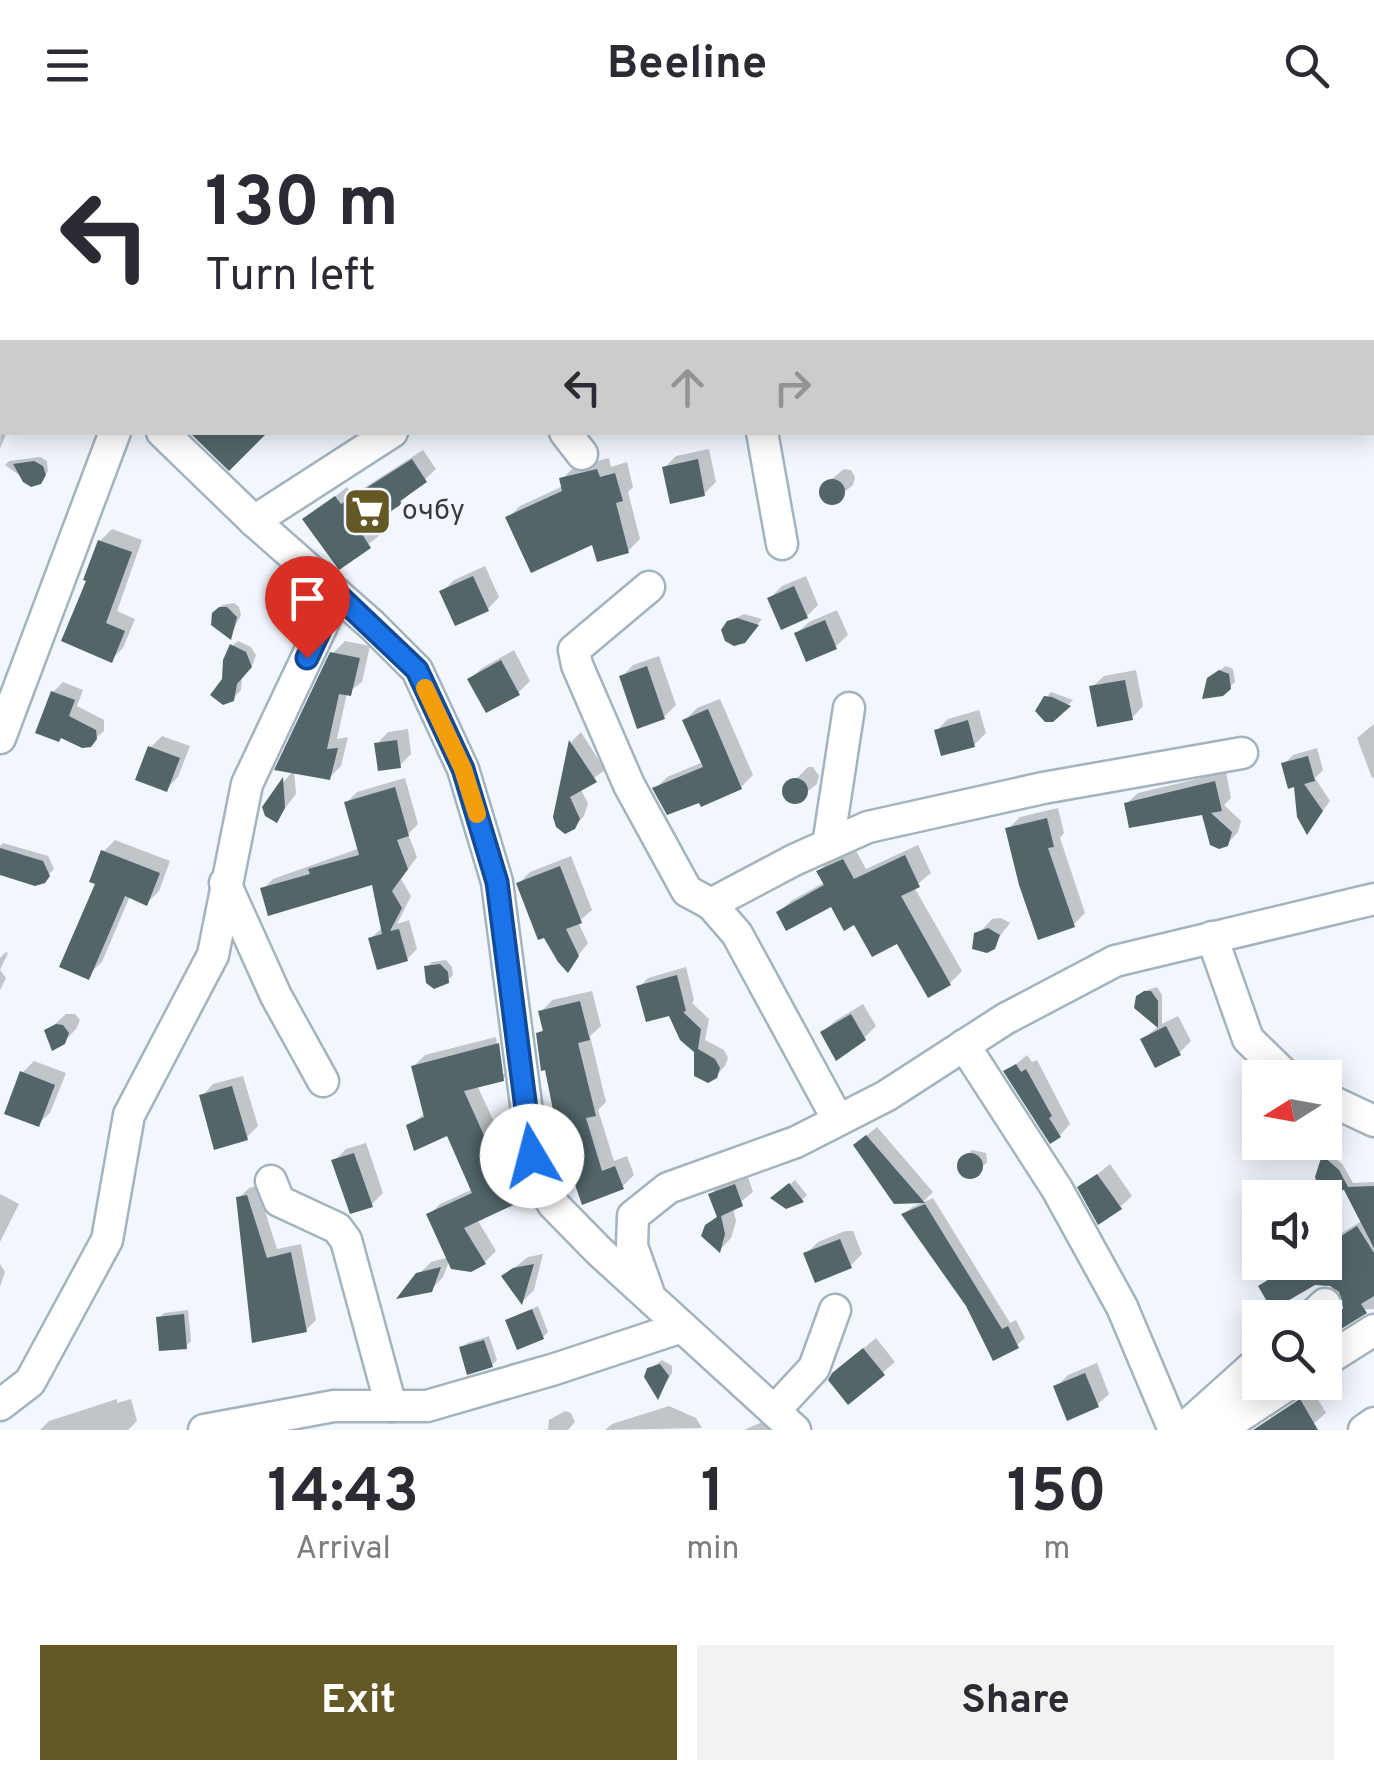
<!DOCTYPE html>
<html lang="en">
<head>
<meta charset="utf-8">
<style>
	:root { --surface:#fff; --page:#f2f2f3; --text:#2b2b33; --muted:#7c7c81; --accent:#645825 }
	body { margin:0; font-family:Overpass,sans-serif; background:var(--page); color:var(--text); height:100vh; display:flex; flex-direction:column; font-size:38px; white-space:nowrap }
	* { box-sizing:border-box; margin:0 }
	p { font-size:32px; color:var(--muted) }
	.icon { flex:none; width:55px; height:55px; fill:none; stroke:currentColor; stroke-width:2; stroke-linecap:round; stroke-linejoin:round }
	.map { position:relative; height:1300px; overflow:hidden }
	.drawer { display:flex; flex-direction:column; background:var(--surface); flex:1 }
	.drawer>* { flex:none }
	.guide { position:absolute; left:0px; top:0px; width:1375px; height:305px; box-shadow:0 5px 25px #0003; background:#fff; color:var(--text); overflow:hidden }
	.needle { width:65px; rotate:259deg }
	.fabs { position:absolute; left:1242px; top:930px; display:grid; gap:20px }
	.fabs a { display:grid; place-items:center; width:100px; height:100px; border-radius:0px; background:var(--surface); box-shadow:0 5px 25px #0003; font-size:50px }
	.pin { position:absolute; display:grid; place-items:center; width:85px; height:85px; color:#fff; margin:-102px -42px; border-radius:50% 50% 50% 0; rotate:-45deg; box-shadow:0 0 10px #0007 }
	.pin .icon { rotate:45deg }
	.me { position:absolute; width:110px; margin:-55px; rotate:352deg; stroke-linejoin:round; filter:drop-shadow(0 0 8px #0008) }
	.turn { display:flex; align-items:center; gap:35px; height:210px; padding:0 40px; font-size:45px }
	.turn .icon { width:130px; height:130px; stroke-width:2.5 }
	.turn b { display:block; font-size:70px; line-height:85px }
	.lanes { display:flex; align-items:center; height:95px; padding:0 40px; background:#0003; justify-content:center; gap:50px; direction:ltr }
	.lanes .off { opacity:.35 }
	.eta { display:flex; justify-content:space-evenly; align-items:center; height:170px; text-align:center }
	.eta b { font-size:60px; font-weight:700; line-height:70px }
	.cta { display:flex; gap:20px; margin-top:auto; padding:20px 40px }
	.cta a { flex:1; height:115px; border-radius:0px; background:var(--accent); color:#fff; font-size:40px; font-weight:700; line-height:115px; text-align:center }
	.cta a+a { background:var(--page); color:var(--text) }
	header { display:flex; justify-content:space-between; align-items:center; height:130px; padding:0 40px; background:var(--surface); font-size:45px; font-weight:700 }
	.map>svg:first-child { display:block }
	.shadow { fill:#0003 }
	.building { fill:#52666a }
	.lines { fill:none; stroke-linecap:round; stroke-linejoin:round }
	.street-casing { stroke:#a3b3bf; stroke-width:35 }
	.street { stroke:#fff; stroke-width:30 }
	.route-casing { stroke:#114b97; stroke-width:25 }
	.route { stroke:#1a73e8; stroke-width:18 }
	.slow { stroke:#f59e0b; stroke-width:18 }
	.labels { text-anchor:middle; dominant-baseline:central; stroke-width:10; stroke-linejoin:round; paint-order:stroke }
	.poi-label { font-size:28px; fill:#353b40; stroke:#f1f7fd; text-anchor:start }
</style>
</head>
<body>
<header><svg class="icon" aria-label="menu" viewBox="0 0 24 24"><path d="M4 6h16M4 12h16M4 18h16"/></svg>Beeline<svg class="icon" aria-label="search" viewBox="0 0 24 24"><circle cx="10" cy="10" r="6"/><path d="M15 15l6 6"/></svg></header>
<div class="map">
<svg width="1374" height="1300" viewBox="0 0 1374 1300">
	<rect width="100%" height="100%" fill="#f1f7fd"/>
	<g class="shadow">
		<polygon points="500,0 558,0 558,2 497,2"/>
		<polygon points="2,242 2,302 7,302 0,319"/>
		<polygon points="709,319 716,352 704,364 664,338 676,326"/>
		<polygon points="423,320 436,339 401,372 371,391 380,405 339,437 305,390 347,357 353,365"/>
		<polygon points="40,327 47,331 48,342 32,354 5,335 9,331"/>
		<polygon points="609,328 611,337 627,332 633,357 628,362 640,409 628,421 508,388 520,376 563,356 562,349 574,337"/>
		<polygon points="844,339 851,340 855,347 853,355 832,372 822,363 824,355"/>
		<polygon points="112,399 142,410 117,481 135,489 123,518 111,530 89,450 100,411"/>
		<polygon points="485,436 499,467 488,479 442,462 454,450"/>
		<polygon points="806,446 818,475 807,486 770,468 782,456"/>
		<polygon points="234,473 239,477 241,485 230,507 217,481 222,475"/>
		<polygon points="837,480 848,505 836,516 797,503 809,492"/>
		<polygon points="744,484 762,489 749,504 729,492"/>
		<polygon points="238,511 251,517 256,525 253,534 242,546 241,560 230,571 232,516"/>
		<polygon points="345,511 370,516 362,552 347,563 337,609 348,607 341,636 329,648 294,641 296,664 276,690 265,673 293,641 333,523"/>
		<polygon points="514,520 530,551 518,563 470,549 482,538"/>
		<polygon points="659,526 676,575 664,587 622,547 633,535"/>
		<polygon points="1226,536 1233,539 1235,552 1222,564 1215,543"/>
		<polygon points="1136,540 1143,576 1132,588 1092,557 1104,546"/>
		<polygon points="63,552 83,560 77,576 104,590 104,601 86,616 53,562"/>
		<polygon points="1051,562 1073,570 1052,590 1046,568"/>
		<polygon points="720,569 753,645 741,657 702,674 700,670 655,659 667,647 703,632 685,590 697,578"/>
		<polygon points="979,580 986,603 974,615 937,600 948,589"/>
		<polygon points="1374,594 1374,647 1372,648 1357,608"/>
		<polygon points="408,599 411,624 399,636 377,614 388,602"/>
		<polygon points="581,602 605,640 580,658 588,673 584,686 573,697 556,687 572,611"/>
		<polygon points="162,606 190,616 178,647 166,659 151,617"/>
		<polygon points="1317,618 1323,640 1315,648 1330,671 1308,701 1296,654 1284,634 1293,625"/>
		<polygon points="808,637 813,637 819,646 817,654 797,670 789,669 785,660"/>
		<polygon points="1226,642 1231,668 1224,675 1241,691 1238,702 1227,714 1204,682 1127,673 1138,663"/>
		<polygon points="405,648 418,694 408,704 417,727 401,749 411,766 397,794 409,790 417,819 407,829 371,808 383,797 374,752 263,759 273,749 360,718 347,672 357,662"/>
		<polygon points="1058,678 1064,703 1060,708 1085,783 1073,795 1008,699 1020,687"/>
		<polygon points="115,710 170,731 159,761 147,773 130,766 102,832 90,843 104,721"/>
		<polygon points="3,713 48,726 54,739 43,750 0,743 0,716"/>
		<polygon points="918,715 931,743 914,757 962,841 950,853 928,865 898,810 855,792 832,774 779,782 791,771 825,752 819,741 830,730 855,719 866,739"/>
		<polygon points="571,726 592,780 578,792 588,813 568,839 519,753 530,742"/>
		<polygon points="1001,788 1010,793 990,819 980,802 992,789"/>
		<polygon points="6,822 8,823 0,840 0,828"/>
		<polygon points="446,830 452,837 453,845 448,850 427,837 432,832"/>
		<polygon points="686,837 694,870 692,873 709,889 705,910 724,920 728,928 725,936 716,946 671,883 639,857 648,848"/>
		<polygon points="0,840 6,848 0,860"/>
		<polygon points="1157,857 1162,865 1162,894 1178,886 1191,911 1179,923 1143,909 1159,896 1137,877 1144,861"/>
		<polygon points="592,861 601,896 590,906 606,972 598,980 614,1031 627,1026 634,1045 622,1057 584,1072 538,904 545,898 541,882 552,870"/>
		<polygon points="863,874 876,896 864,908 823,902 835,891"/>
		<polygon points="66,884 75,884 80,890 76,899 64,912 47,901"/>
		<polygon points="510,903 514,937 503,949 477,955 506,1018 535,1056 524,1067 477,1089 496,1121 485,1132 470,1140 450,1129 443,1147 431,1160 418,1145 431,1132 449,1127 429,1085 440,1074 473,1059 449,1003 409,996 426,982 413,937 425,925 496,907 501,944 506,944 501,905"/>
		<polygon points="1027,925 1032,932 1037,930 1070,994 1060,1005 1007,942"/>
		<polygon points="34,931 66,943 50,983 38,994 22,943"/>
		<polygon points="243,946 258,996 246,1008 202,966 213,954"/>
		<polygon points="1325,981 1354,985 1325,1008"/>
		<polygon points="877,997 933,1062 924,1071 895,1072 866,1006"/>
		<polygon points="366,1013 383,1063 371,1075 334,1031 346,1019"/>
		<polygon points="972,1020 986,1023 987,1032 973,1047 961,1041 960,1033"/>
		<polygon points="1329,1022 1343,1035 1353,1053 1374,1052 1374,1075 1345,1058 1318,1051 1325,1027"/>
		<polygon points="1110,1034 1132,1066 1120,1077 1081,1058"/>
		<polygon points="747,1044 753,1062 733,1078 736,1091 731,1108 720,1120 707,1097 719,1084 711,1064 723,1052"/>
		<polygon points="795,1050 807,1065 802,1070 774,1068"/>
		<polygon points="257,1056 277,1119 301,1114 316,1190 306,1200 254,1210 239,1068 249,1058"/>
		<polygon points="0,1064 19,1074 0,1112"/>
		<polygon points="933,1068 1010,1193 1016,1190 1025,1208 1017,1215 968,1175 904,1084 912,1077"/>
		<polygon points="1370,1086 1374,1093 1374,1179 1345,1181 1341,1160 1332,1154 1261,1156 1293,1132 1325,1132 1325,1113"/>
		<polygon points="845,1101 853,1101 862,1124 850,1136 806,1124 818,1112"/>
		<polygon points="543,1124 534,1160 523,1171 504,1146 528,1127"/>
		<polygon points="0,1134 5,1142 0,1157"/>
		<polygon points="538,1176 548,1202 543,1207 508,1191"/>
		<polygon points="188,1180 191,1211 186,1216 159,1188 164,1183"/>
		<polygon points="489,1206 497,1230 492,1235 462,1218 467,1213"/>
		<polygon points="876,1208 895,1232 848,1272 847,1232"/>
		<polygon points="662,1230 672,1236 672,1243 658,1266 649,1239"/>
		<polygon points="1097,1233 1109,1264 1097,1275 1056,1257 1068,1245"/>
		<polygon points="1312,1259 1326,1283 1306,1300 1276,1300 1271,1291"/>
		<polygon points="117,1269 117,1273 131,1269 137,1291 128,1300 40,1300 49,1291"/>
		<polygon points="669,1276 696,1288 702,1298 605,1300 612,1294"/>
		<polygon points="565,1281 571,1283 575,1292 568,1300 548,1300 549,1290"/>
		<polygon points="776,1286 793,1300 744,1300"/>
	</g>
	<g class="building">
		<polygon points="189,302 268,302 229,341"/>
		<polygon points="412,329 427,352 400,371 402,374 360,401 371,418 339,440 302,389 335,366 341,374"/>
		<polygon points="698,329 705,366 670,374 662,337"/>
		<polygon points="34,331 43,336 46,345 41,354 31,357 23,352 13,334"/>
		<polygon points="597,339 600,347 615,343 623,371 616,373 629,423 597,432 592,415 531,443 505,387 562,361 559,348"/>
		<circle cx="832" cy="362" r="13"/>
		<polygon points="98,410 132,422 106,493 125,501 112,533 61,511 86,451 83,450"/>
		<polygon points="473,446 489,481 455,496 439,461"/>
		<polygon points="794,456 808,488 781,500 767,468"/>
		<polygon points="219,477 227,477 237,487 231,510 211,495 212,483"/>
		<polygon points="737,488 759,495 745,513 734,516 725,511 721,500 727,491"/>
		<polygon points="825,490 837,519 806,532 794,503"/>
		<polygon points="230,514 246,522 252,537 237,554 234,571 223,575 210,565 222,549 223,530"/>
		<polygon points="330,522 360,528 351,566 339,564 327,619 338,618 330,650 274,640"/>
		<polygon points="501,530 520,565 486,583 467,549"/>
		<polygon points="647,536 665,589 637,599 619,546"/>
		<polygon points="1219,540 1229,544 1231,559 1223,566 1202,569 1207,548"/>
		<polygon points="1125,550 1133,590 1097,597 1089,556"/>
		<polygon points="51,561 75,570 69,586 96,600 97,609 91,617 82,618 61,608 59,612 35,603"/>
		<polygon points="1044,566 1052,567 1071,576 1053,592 1045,592 1035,581"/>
		<polygon points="708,579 742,659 701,677 699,673 667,685 652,658 703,637 682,590"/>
		<polygon points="968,590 975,617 941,626 934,600"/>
		<polygon points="397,610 401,638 378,641 374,613"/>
		<polygon points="569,610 597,652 570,667 580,689 575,699 565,704 556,697 553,687"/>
		<polygon points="148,616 180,628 167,662 135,650"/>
		<polygon points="1308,626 1315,651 1304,654 1323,681 1307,705 1297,687 1294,657 1288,659 1281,633"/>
		<polygon points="283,647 285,678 277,693 265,686 262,677"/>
		<circle cx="795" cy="661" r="13"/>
		<polygon points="1215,651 1222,681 1211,683 1232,702 1228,716 1219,719 1210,715 1202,685 1129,698 1124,673"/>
		<polygon points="395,657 409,706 397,710 408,739 392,761 402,778 390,801 399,799 408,831 377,840 368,808 382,804 372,755 268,786 260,758 310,744 308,739 359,725 344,672"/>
		<polygon points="1047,688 1054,717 1048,718 1075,797 1038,810 1019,755 1005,698"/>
		<polygon points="0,718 43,731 50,746 45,753 35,756 0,745"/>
		<polygon points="101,720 160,743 147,776 125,766 89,850 59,837 95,754 89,752"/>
		<polygon points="905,725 920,757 901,766 951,855 928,868 897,814 872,827 854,795 844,801 831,777 786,801 776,782 824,755 816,741 843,729 854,749"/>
		<polygon points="560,736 582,793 566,799 579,826 568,843 558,832 544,808 538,810 516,753"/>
		<polygon points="988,798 1000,805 995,819 987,823 972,819 974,803"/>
		<polygon points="440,834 448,842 449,853 434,859 426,853 424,836"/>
		<polygon points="677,845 686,881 683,882 701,899 698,919 715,929 720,938 717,948 708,953 694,946 694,922 680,910 669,886 646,892 636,856"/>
		<polygon points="1144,861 1151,861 1158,871 1158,898 1134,878 1136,866"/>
		<polygon points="580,871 590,910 578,913 596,986 586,988 602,1041 615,1036 624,1059 582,1075 558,1005 545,940 541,941 536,903 543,901 538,881"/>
		<polygon points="851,884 866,910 836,931 820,902"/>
		<polygon points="56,894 63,895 69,903 65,914 52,921 44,900"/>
		<polygon points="1166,896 1181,925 1155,938 1140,909"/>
		<polygon points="499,913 504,951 464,961 495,1030 526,1069 464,1098 486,1134 471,1142 451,1139 426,1084 472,1063 447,1006 414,1021 406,995 424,987 411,936"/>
		<polygon points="1016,934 1021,942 1026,939 1052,986 1049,988 1061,1007 1050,1014 1003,941"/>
		<polygon points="20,941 55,955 39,997 4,984"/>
		<polygon points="232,956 248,1010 214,1020 199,965"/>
		<polygon points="866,1005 925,1073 894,1074 853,1015"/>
		<polygon points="354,1023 373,1077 350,1084 331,1030"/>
		<circle cx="970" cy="1036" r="13"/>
		<polygon points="1322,1025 1339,1040 1348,1057 1374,1056 1374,1118 1344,1060 1327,1061 1318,1056 1315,1047"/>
		<polygon points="1097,1044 1122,1079 1098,1095 1077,1057"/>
		<polygon points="789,1053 804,1072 786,1079 770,1068"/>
		<polygon points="735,1054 743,1076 721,1086 725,1104 720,1123 701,1106 705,1095 717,1087 708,1064"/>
		<polygon points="247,1065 267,1128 291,1122 307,1202 252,1213 236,1067"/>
		<polygon points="925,1074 1002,1199 1008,1196 1019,1218 993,1231 966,1176 901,1084"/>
		<polygon points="1357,1096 1374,1123 1374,1166 1361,1174 1367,1183 1341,1199 1336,1190 1343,1178 1339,1162 1330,1156 1315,1155 1272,1180 1258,1156 1298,1132 1338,1132 1327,1115"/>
		<polygon points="840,1109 852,1138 815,1153 803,1123"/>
		<polygon points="534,1134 522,1175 501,1146 513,1138"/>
		<polygon points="441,1137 432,1162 396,1169 416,1143"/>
		<polygon points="532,1179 544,1209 517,1220 505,1190"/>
		<polygon points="184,1184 187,1219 159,1221 156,1187"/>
		<polygon points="484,1210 493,1237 467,1245 459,1217"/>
		<polygon points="863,1218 885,1245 848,1275 828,1250 832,1243"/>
		<polygon points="660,1234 669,1246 658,1270 644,1247 647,1238"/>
		<polygon points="1085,1243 1099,1277 1067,1291 1053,1256"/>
		<polygon points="1300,1269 1318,1300 1253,1300"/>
	</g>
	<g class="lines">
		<defs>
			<g id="street">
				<polyline points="287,0 289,2"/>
				<polyline points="658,0 660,2"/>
				<polyline points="739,2 742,0"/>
				<polyline points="0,153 2,155"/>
				<polyline points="162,302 254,391 372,495 417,540 463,639 497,752 535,1043 553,1074 599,1121 795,1300"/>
				<polyline points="565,302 582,324"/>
				<polyline points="762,302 782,414"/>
				<polyline points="254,391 392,302"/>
				<polyline points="649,457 574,520 577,535 629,655 687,761 711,774"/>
				<polyline points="0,608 115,302"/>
				<polyline points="828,715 849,578"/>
				<polyline points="225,753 276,866 323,951"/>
				<polyline points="1212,807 1248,909 1288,948"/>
				<polyline points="964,915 1057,1059 1122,1177 1174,1300"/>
				<polyline points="1325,968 1374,991"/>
				<polyline points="838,990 737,804 711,774 794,730 868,697 1043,658 1242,623"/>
				<polyline points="271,1051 279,1071 337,1098 346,1110 391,1276"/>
				<polyline points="648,1161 632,1116 633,1086 668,1058 796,1012 886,966 1005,889 1115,831 1374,769"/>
				<polyline points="1310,1188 1325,1174"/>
				<polyline points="1325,1231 1374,1200"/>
				<polyline points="0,1275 30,1252 107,1110 129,985 213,825 247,654 337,464"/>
				<polyline points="774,1281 814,1238 835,1180"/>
				<polyline points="204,1300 334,1276 427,1276 555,1239 682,1197"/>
				<polyline points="1182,1300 1260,1230"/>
				<polyline points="1219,1300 1292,1252"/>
				<polyline points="1364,1300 1374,1293"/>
			</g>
		</defs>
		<use href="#street" class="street-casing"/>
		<use href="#street" class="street"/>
	</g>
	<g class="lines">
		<defs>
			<polyline id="route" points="307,528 337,464 417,540 463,639 497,752 532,1026"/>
		</defs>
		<use href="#route" class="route-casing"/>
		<use href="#route" class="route"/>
		<polyline class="slow" points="425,558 463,639 477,684"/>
	</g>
	<defs>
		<symbol id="supermarket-square" viewBox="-11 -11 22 22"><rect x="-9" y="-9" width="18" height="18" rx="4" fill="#645825" stroke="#f1f7fd"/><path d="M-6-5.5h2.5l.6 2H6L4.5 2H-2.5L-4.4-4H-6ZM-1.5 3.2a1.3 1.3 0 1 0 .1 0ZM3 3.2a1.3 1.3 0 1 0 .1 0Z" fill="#fff"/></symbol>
	</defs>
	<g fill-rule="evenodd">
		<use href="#supermarket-square" x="340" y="354" width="55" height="55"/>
	</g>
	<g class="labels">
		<g class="poi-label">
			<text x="402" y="382">очбу</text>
		</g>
	</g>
</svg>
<div class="fabs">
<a><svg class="needle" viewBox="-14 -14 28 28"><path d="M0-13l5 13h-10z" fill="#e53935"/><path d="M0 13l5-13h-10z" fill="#7c7c81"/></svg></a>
<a><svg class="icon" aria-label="sound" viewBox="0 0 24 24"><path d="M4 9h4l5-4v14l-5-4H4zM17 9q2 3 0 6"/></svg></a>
<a><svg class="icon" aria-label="search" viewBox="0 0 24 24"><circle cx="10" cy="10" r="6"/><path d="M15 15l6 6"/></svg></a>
</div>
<div class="pin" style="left:307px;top:528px;background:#d93025"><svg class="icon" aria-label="arrive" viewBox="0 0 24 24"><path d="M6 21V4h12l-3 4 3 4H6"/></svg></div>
<svg class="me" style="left:532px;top:1026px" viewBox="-20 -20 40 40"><circle r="19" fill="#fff"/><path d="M0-13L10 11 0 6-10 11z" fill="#1a73e8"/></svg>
<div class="guide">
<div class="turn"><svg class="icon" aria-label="left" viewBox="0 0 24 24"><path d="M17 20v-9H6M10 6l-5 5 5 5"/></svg><div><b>130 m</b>Turn left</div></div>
<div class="lanes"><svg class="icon" aria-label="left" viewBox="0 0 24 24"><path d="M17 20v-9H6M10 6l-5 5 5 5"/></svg><svg class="icon off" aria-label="ahead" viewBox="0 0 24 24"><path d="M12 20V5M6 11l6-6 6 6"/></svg><svg class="icon off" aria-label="right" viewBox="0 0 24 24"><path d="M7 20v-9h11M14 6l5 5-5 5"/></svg></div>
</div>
</div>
<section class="drawer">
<div class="eta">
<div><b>14:43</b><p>Arrival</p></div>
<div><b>1</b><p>min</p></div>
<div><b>150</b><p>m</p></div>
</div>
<div class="cta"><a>Exit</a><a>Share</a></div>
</section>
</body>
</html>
